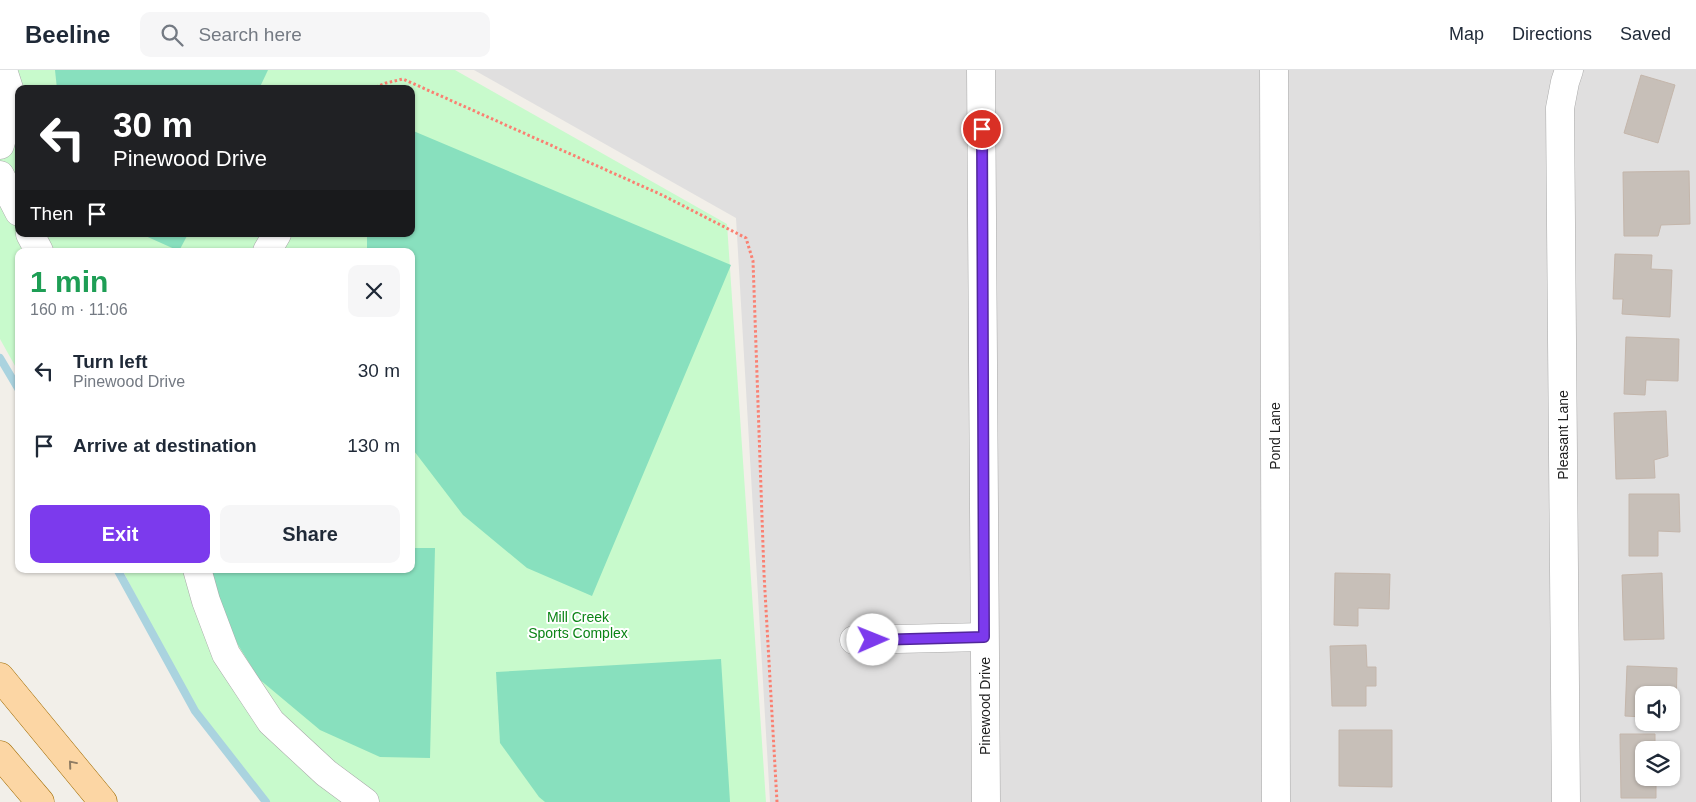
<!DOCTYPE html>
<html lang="en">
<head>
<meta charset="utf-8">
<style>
	:root { --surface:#fff; --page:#f6f6f7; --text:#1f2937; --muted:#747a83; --line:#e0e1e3; --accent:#7c3aed }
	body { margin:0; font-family:Arial,sans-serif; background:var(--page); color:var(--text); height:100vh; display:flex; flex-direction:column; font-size:19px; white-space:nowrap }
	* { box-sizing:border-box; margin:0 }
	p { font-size:16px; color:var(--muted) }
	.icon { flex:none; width:28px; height:28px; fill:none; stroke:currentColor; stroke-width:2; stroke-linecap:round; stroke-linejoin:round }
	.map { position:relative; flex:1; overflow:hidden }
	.panel { position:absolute; left:15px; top:178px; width:400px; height:325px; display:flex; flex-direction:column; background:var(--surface); border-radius:10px; box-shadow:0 1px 4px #0004 }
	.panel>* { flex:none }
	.guide { position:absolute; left:15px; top:15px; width:400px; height:152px; border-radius:10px; box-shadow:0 1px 4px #0004; background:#202124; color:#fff; overflow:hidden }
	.tools { position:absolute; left:1635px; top:616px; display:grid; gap:10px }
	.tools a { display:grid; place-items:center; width:45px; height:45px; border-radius:10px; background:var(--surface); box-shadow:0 1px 4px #0004; font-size:25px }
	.pin { position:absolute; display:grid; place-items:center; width:42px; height:42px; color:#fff; margin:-21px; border:2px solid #fff; border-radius:50%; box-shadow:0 1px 5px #0007 }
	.me { position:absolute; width:55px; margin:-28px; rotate:89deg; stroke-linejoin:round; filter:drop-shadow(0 0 4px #0008) }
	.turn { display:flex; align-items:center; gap:18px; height:105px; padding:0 15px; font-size:22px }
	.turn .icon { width:65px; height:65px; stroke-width:2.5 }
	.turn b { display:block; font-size:35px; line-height:42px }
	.then { display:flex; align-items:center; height:48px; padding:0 15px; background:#0003; gap:10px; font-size:19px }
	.round { display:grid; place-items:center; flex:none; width:52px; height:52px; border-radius:10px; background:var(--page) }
	.head { display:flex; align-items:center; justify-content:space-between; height:85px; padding:0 15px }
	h1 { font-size:30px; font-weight:700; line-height:38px; color:#1e9e55 }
	.primary-button { display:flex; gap:10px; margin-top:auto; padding:10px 15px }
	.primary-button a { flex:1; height:58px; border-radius:10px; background:var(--accent); color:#fff; font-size:20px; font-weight:700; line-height:58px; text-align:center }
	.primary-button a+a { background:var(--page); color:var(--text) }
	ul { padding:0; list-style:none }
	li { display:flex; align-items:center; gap:15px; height:75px; padding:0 15px }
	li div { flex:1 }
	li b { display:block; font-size:19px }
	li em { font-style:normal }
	header { display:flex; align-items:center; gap:30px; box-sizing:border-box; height:70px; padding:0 25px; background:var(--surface); border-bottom:1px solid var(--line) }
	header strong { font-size:24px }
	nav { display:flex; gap:28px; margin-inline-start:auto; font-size:18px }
	.search { width:350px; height:45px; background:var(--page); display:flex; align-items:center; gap:12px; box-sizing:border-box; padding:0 18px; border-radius:10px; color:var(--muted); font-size:19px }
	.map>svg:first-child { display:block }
	.residential { fill:#e0dfdf; fill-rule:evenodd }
	.park { fill:#c8facc; fill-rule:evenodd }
	.pitch { fill:#88e0be }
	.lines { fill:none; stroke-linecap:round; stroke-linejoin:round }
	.stream { stroke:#aad3df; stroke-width:8 }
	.building { fill:#c7bfb8; stroke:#c4b6ab }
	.minor-casing { stroke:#a9a9a9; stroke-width:29 }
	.major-casing { stroke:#a06b00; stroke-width:29 }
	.path { stroke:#fa8072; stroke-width:3; stroke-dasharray:2.5 2.5; stroke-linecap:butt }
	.minor { stroke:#fff; stroke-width:28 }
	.major { stroke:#fcd6a4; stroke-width:28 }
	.oneway { stroke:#8f7c63 }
	.route-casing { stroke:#51269a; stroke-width:12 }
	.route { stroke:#7c3aed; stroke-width:9 }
	.labels { text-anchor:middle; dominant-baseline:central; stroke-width:4; stroke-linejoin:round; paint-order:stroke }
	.street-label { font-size:14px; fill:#222; stroke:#fff }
	.park-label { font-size:14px; fill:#0c8416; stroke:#fff }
</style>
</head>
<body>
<header>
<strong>Beeline</strong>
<div class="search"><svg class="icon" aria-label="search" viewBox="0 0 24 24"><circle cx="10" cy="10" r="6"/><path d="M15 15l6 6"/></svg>Search here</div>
<nav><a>Map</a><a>Directions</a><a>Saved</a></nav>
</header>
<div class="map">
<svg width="1696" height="732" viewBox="0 0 1696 732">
	<rect width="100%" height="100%" fill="#f2efe9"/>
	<path class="residential" d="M474,0H1696V732H770L736,148ZM1644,625H1671V652H1644ZM1644,680H1671V708H1644Z"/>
	<path class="park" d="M0,0H455L727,154L766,732H266L195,641L122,499H411V181H19V303L0,269ZM19,19H411V164H19Z"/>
	<g class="pitch">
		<polygon points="55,0 268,0 259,19 57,19"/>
		<polygon points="411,60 731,195 592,526 527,498 463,445 411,377 411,181 367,181 367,164 411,164"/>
		<polygon points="141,164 188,164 179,181"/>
		<polygon points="411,478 435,478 430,688 380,687 320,660 259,609 224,552 211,499 411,499"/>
		<polygon points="721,589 730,732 545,732 539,727 500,673 496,602"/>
	</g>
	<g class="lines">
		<g class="stream">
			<polyline points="0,288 19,320"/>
			<polyline points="117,499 195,641 266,732"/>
		</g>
	</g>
	<g class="building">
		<polygon points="1641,5 1675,15 1658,73 1624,63"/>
		<polygon points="1689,101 1690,154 1661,155 1658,166 1624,166 1623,102"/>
		<polygon points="1615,184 1652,185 1651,199 1672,200 1670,247 1622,244 1623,229 1613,229"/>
		<polygon points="1626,267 1679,269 1678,311 1646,310 1645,325 1624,324"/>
		<polygon points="1666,341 1668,386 1654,390 1655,408 1616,409 1614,343"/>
		<polygon points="1629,424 1679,424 1680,462 1658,461 1658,486 1629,486"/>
		<polygon points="1335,503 1390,504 1389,539 1358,538 1358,556 1334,555"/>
		<polygon points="1662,503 1664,569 1624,570 1622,505"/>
		<polygon points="1366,575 1367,597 1376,597 1376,616 1366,616 1366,636 1332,636 1330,576"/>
		<polygon points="1627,596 1677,598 1676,639 1671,639 1671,625 1644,625 1644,647 1625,646"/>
		<polygon points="1339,660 1392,660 1392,717 1339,716"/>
		<polygon points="1620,664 1655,664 1655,680 1644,680 1644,708 1668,708 1656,708 1656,728 1621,728"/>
	</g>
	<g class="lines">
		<defs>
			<g id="minor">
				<polyline points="981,0 986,732"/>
				<polyline points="1274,0 1276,732"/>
				<polyline points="0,75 13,31 3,0"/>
				<polyline points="0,105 19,142"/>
				<polyline points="30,164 39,181"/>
				<polyline points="267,181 277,164"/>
				<polyline points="197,499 206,531 226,584 271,652 326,703 365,732"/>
				<polyline points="854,570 984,567"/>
				<polyline points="1566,732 1560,38 1565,12 1569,0"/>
			</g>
			<g id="major">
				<polyline points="0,607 103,732"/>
				<polyline points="0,685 40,732"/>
			</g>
		</defs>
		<use href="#minor" class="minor-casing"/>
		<use href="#major" class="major-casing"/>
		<polyline class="path" points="371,19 386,13 403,9 662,125 746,168 753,191 764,504 777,732"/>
		<use href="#minor" class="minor"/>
		<use href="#major" class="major"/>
	</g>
	<defs><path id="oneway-chevron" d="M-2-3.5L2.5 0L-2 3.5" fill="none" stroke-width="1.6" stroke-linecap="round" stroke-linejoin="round" transform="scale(1.25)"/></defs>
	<use class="oneway" href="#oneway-chevron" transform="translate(72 694) rotate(-130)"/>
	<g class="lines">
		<defs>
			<polyline id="route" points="873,570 984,567 982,59"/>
		</defs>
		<use href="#route" class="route-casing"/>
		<use href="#route" class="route"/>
	</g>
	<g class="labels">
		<g class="street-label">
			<text transform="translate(1563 365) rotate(-90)">Pleasant Lane</text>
			<text transform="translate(1275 366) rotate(-90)">Pond Lane</text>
			<text transform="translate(985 636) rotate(-90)">Pinewood Drive</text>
		</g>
		<g class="park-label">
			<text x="578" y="547">Mill Creek<tspan x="578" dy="16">Sports Complex</tspan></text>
		</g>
	</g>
</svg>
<div class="tools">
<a><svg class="icon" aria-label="sound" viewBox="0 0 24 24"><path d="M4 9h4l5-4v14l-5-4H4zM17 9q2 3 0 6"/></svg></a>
<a><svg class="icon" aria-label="layers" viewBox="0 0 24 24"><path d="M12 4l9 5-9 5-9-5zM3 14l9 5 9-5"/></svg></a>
</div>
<div class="pin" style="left:982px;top:59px;background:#d93025"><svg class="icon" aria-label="arrive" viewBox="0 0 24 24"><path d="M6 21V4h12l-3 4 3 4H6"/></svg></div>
<svg class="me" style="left:873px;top:570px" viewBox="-20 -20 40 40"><circle r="19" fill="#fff"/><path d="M0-13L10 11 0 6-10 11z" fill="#7c3aed"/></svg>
<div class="guide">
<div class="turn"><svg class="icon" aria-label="left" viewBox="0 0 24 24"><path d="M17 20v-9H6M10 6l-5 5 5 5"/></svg><div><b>30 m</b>Pinewood Drive</div></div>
<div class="then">Then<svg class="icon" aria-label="arrive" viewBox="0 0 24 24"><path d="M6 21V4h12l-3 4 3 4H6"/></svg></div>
</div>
<section class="panel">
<div class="head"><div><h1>1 min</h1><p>160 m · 11:06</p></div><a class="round"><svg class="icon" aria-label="close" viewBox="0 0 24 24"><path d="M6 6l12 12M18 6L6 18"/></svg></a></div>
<ul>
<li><svg class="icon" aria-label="left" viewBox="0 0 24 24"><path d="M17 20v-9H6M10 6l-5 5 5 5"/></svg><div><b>Turn left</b><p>Pinewood Drive</p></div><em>30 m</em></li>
<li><svg class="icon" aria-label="arrive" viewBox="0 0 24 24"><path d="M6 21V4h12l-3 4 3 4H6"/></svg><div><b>Arrive at destination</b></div><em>130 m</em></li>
</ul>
<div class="primary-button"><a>Exit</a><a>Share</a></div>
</section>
</div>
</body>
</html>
